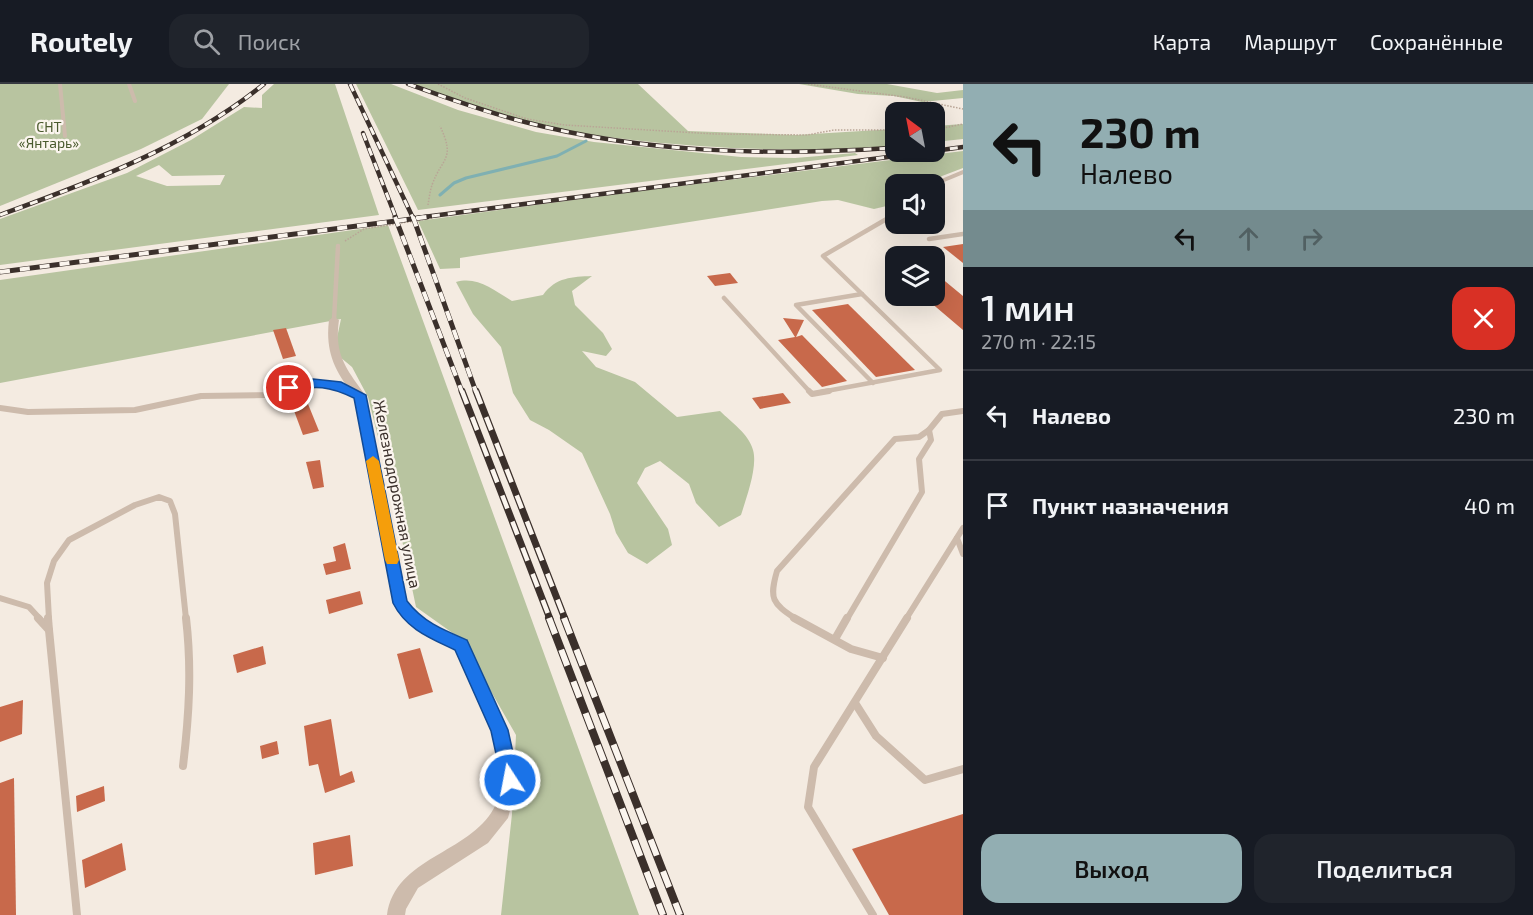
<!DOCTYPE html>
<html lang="ru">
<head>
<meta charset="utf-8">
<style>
	:root { --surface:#171b24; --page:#20242c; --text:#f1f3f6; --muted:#9ea1a6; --line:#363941; --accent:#92aeb2 }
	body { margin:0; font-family:"Exo 2",sans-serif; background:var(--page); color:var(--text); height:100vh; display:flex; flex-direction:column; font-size:22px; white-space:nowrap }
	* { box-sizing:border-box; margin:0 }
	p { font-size:20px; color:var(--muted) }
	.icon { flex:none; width:33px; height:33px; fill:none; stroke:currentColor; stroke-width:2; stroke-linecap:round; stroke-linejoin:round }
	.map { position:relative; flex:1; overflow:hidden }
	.side { display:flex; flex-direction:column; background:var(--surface); width:570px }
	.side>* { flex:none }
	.hud { background:#92aeb2; color:#111; overflow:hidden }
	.needle { width:39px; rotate:328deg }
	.controls { position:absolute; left:885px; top:18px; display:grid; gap:12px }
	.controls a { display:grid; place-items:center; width:60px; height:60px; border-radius:12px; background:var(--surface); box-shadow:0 6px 24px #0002; font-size:30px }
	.pin { position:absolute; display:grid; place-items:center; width:51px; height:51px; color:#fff; margin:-26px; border:3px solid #fff; border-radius:50%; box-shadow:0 2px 6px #0007 }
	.me { position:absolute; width:66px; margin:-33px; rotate:349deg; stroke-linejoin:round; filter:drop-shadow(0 0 4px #0008) }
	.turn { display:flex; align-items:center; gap:21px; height:126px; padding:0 18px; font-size:27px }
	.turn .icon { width:78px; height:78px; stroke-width:2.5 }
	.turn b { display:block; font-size:42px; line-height:51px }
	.lanes { display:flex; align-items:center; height:57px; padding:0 18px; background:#0003; justify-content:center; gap:30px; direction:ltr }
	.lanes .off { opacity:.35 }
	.round { display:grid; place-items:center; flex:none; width:63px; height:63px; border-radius:18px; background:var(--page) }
	.headline { display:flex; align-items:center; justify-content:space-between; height:102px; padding:0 18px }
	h1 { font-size:36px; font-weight:600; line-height:45px }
	.primary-button { display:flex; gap:12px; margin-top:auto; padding:12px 18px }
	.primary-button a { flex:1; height:69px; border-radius:18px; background:var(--accent); color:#111; font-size:24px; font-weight:600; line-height:69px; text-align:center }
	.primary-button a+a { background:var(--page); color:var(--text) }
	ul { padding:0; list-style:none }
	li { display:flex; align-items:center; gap:18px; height:90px; padding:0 18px; border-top:2px solid var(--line) }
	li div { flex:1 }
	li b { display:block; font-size:22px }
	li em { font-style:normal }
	header { display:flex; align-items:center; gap:36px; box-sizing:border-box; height:84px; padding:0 30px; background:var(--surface); border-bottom:2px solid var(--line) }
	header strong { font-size:28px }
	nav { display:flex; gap:33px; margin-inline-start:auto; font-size:21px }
	.search { width:420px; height:54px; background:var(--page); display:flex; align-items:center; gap:15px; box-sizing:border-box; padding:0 21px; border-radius:18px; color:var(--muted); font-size:22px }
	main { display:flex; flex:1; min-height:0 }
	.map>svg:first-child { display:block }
	.green { fill:#b8c4a0; fill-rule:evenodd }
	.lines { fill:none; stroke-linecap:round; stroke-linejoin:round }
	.stream { stroke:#7fb0b2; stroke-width:3 }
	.building { fill:#c8694b }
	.path { stroke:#b9a596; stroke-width:1.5; stroke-dasharray:1.5 1.5; stroke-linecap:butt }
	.lane-far3 { stroke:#cdbbac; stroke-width:4 }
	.lane-far2 { stroke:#cdbbac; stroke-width:4.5 }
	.lane-far1 { stroke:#cdbbac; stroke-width:6 }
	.lane { stroke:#cdbbac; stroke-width:8 }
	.street { fill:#cdbbac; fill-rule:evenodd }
	.rail-far3-casing { stroke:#3b302b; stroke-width:4.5 }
	.rail-far2-casing { stroke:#3b302b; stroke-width:5 }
	.rail-far1-casing { stroke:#3b302b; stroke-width:7 }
	.rail-casing { stroke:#3b302b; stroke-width:8 }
	.rail-far3 { stroke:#fbf5ee; stroke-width:3; stroke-dasharray:8; stroke-linecap:butt }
	.rail-far2 { stroke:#fbf5ee; stroke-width:4; stroke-dasharray:10; stroke-linecap:butt }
	.rail-far1 { stroke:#fbf5ee; stroke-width:4.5; stroke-dasharray:14; stroke-linecap:butt }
	.rail { stroke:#fbf5ee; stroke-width:6; stroke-dasharray:17; stroke-linecap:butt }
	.route { fill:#1a73e8; stroke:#114b97; stroke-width:1.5 }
	.slow { fill:#f59e0b }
	.labels { text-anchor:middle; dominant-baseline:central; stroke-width:4.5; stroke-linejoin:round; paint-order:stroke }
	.far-park-label { font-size:14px; fill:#4a5a2e; stroke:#fbf5ee }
	.street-label { font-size:16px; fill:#3b302b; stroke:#fbf5ee }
</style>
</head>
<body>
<header>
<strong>Routely</strong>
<div class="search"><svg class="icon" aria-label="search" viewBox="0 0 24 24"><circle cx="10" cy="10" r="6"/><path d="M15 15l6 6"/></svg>Поиск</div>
<nav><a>Карта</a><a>Маршрут</a><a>Сохранённые</a></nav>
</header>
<main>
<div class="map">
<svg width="963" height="831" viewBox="0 0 963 831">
	<rect width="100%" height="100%" fill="#f4ebe1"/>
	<g class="green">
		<polygon points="0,0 229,0 202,35 141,65 0,122"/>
		<path d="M274,0H335L379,131L0,181V135L127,89L191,56L244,23L262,24V11ZM159,81L172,92L225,91L220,101L167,102L136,92Z"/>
		<polygon points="356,0 391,0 458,26 536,48 594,58 741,73 795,74 855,69 858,71 418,126"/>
		<path d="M414,0H638L688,47L796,51L895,45V62C841,67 786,66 731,64C623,58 513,46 414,0Z"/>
		<polygon points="799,0 887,0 937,9 963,6 963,14 922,18 894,12 858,10"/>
		<polygon points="963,40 963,55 935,58 935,42"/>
		<polygon points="963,67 963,84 942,92 931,100 896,100 895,120 874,125 838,116 822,117 460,174 460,184 440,185 418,137 640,107"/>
		<polygon points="388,141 406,190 639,831 501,831 512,730 516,651 461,555 416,523 393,413 368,313 352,283 334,268 341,235 0,299 0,196"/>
		<path d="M592,192L572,207L575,221L603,249L612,265L606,272L582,267L596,283L635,298L677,333L720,327C731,338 749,350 753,366C758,383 746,415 741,431L719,443L696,419L689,400L660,377L645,384L637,399L668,445L672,461L647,480L628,469L616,449L610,430L582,369L549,346L530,336L513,309L501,263L473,230L456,198C478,192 493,206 512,217L543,211C556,193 572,193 592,192Z"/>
	</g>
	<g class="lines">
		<polyline class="stream" points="440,111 454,99 466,94 557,72 586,57"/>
	</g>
	<g class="building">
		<polygon points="963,160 963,179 943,163"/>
		<polygon points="934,188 963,212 963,246 923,212 934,212"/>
		<polygon points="730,189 738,199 715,202 707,192"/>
		<polygon points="848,220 915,286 876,293 812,226"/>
		<polygon points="783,234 804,236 796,253 802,251 847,297 822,303 778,256 795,253"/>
		<polygon points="286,244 296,272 283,275 273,246"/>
		<polygon points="783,309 791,319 760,325 752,314"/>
		<polygon points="308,320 319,347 303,351 293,324"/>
		<polygon points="320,376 324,403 313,405 306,378"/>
		<polygon points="345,459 351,485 326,491 323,480 336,477 333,463"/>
		<polygon points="360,507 363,520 329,530 326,516"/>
		<polygon points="263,562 266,580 237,589 233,571"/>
		<polygon points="420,564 433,608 409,615 397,570"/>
		<polygon points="23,616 22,650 0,658 0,623"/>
		<polygon points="331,635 340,692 352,687 355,698 325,709 318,680 309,682 304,642"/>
		<polygon points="277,657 279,670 262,675 260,662"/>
		<polygon points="14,694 16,831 0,831 0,699"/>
		<polygon points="104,702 105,717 77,728 76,712"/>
		<polygon points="963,730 963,831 889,831 852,765"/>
		<polygon points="350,751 353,782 315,791 313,759"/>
		<polygon points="122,759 126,786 85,804 82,776"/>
	</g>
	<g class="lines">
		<g class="path">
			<polyline points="438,0 465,14 527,35 565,41 715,50 807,51 834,46 896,46"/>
			<polyline points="808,0 905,13 963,25"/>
			<polyline points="934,46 963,40"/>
			<path d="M428,121C429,115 430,107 432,101C442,73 456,76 440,42"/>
			<polyline points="345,157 364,145 433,134"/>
		</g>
		<g class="lane-far3">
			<polyline points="60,0 65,52"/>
			<polyline points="129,0 135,17"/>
			<polyline points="934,104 944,96 963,88"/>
			<polyline points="887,134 896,129"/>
		</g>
		<g class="lane-far2">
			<polyline points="929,155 963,150"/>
			<polyline points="862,210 796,221 873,299"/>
			<polyline points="724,214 810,308"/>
			<polyline points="334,236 338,162"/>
			<path d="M276,308C304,301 325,296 353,308"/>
			<polyline points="821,308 940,286 823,172 890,133"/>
		</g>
		<g class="lane-far1">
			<polyline points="350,307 357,310"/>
			<polyline points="809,307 812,310 829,307"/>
			<polyline points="0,324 28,328 135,326 201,312 265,311 282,307"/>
			<polyline points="957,454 963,470"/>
			<polyline points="0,514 29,523 40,535"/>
			<polyline points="49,535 47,499 54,477 69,456 135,421 159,413 170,417 175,430 186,535"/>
			<path d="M796,535C772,519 769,515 777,487L895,355L919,353L929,346"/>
			<polyline points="847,535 922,408 919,375 931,356 929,346 942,330 963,327"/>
			<polyline points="906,535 963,444"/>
		</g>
		<g class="lane">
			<polyline points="38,534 49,546 77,831"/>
			<polyline points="48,534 49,546"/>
			<polyline points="794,534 851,565 883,574"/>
			<polyline points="835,555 847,534"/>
			<polyline points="855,619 876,652 925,696 963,685"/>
			<path d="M183,682C189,632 192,585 186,534"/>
			<polyline points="873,831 808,723 814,683 907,534"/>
		</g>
		<path class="street" d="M334,233L339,236C334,271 346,284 365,311L406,517L418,530L432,540L466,557L508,646L518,696L508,734L488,759L418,804L406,825L405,831H387C395,773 469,770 494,724C515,687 484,628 469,593C465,586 461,570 455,565C450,561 443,560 438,557C420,549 402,537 393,519L355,312C335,289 325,267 329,236Z"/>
		<defs>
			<g id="rail-far3">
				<polyline points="350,0 413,134"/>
				<path d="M408,0C447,14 485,28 525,38C644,69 767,72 890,64"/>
				<polyline points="363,49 396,134"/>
				<polyline points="934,67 963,63"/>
				<path d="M0,131C93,97 186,63 264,0"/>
				<polyline points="416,134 927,68"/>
			</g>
			<g id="rail-far2">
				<polyline points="395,133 462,308"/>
				<polyline points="413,133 476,308"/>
				<polyline points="0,188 427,133"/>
			</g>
			<g id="rail-far1">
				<polyline points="462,307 550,535"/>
				<polyline points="476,307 565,535"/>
			</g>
			<g id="rail">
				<polyline points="549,534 663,831"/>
				<polyline points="564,534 680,831"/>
			</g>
		</defs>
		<use href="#rail-far3" class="rail-far3-casing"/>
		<use href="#rail-far2" class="rail-far2-casing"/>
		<use href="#rail-far1" class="rail-far1-casing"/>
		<use href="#rail" class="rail-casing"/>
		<use href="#rail-far3" class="rail-far3"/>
		<use href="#rail-far2" class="rail-far2"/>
		<use href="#rail-far1" class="rail-far1"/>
		<use href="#rail" class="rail"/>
	</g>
	<path class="route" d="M313,295L341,298L366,311L407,517C423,538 443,546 467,556L508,646L519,696L516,702L510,705L503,702L491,647L455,566C430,554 406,545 393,519L354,314C329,302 316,301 289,307L283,304L285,301Z"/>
	<polygon class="slow" points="373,372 379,377 399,476 397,480 387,480 385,476 366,377"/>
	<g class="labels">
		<g class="far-park-label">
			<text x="49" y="42">СНТ<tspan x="49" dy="16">«Янтарь»</tspan></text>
		</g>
		<g class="street-label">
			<text transform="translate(398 410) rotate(79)">Железнодорожная улица</text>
		</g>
	</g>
</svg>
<div class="controls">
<a><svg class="needle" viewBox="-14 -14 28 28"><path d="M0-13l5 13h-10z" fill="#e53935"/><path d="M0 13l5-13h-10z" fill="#9ea1a6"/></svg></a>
<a><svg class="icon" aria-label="sound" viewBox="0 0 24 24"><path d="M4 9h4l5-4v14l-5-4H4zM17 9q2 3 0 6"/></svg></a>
<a><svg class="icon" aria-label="layers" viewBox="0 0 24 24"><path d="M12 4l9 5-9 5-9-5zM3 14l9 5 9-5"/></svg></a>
</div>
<div class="pin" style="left:289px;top:304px;background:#d93025"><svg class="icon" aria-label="arrive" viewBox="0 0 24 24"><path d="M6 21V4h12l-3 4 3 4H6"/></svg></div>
<svg class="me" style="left:510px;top:696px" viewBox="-20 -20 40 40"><circle r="17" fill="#1a73e8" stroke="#fff" stroke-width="3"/><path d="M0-11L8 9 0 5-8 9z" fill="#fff"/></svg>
</div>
<section class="side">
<div class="hud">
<div class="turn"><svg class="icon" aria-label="left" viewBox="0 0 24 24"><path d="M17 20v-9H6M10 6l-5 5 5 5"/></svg><div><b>230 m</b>Налево</div></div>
<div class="lanes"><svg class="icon" aria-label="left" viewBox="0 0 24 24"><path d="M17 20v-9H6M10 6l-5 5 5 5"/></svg><svg class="icon off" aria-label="ahead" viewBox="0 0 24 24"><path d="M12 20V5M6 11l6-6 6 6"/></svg><svg class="icon off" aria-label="right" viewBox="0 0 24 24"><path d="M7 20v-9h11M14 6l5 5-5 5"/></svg></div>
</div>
<div class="headline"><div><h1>1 мин</h1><p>270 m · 22:15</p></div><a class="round" style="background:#d93025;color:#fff"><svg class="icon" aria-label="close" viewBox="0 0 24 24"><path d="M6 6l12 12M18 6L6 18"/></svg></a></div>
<ul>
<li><svg class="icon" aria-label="left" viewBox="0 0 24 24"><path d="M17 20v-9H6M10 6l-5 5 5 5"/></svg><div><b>Налево</b></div><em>230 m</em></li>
<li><svg class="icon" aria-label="arrive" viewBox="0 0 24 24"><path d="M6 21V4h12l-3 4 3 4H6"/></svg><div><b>Пункт назначения</b></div><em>40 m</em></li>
</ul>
<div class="primary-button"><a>Выход</a><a>Поделиться</a></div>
</section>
</main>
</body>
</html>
